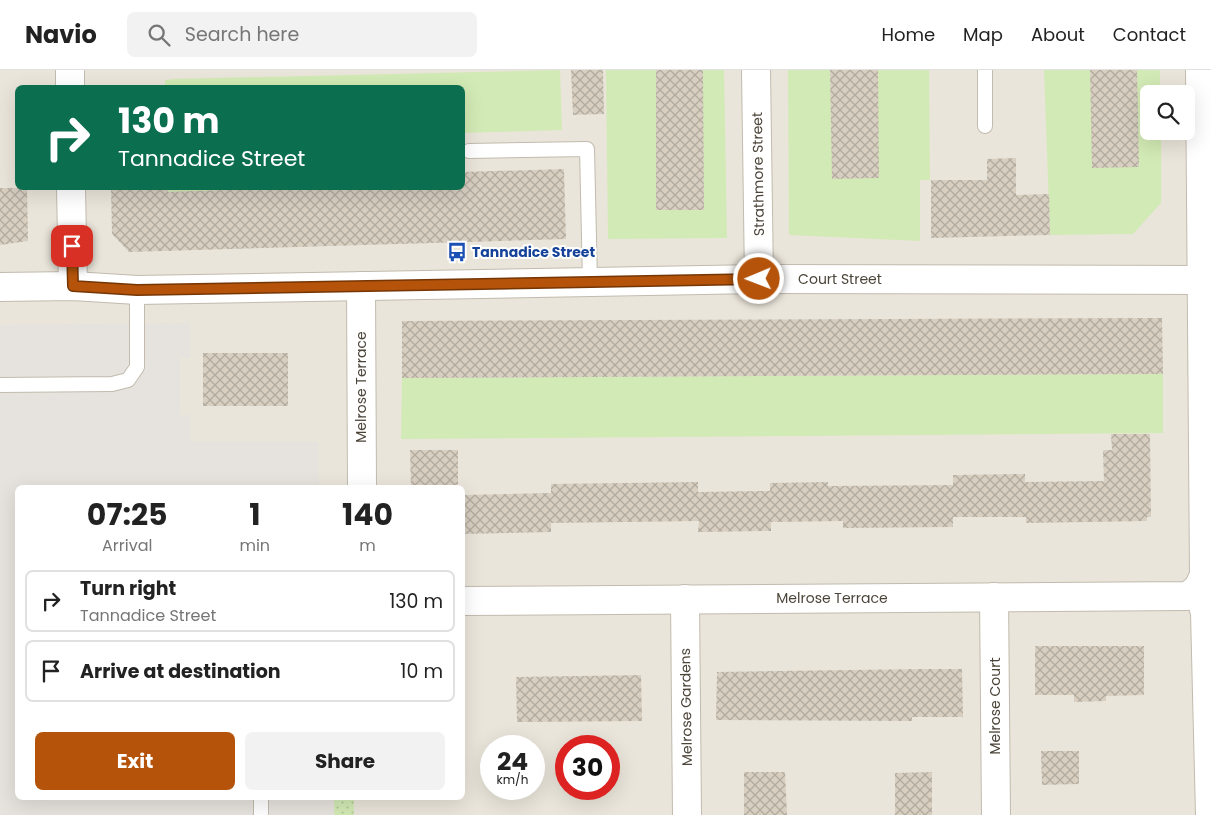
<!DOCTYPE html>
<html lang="en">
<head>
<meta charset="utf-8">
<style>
	:root { --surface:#fff; --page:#f2f2f2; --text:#222; --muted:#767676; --line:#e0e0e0; --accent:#b45309 }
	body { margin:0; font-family:Poppins,sans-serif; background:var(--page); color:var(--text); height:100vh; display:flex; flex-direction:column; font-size:19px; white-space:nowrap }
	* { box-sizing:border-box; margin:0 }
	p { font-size:16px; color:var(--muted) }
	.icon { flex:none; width:28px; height:28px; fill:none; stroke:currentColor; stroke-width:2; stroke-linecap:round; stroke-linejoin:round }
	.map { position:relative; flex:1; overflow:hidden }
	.drawer { position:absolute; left:15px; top:415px; width:450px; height:315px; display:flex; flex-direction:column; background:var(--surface); border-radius:8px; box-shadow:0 5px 20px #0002 }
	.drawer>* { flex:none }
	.banner { position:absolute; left:15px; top:15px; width:450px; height:105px; border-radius:8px; box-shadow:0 5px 20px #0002; background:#0b6e4f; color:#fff; overflow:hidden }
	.buttons { position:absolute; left:1140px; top:15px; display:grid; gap:10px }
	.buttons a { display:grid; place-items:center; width:55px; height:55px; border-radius:8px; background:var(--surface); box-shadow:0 5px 20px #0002; font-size:25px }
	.speed { position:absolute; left:480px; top:665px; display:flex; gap:10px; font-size:25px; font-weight:700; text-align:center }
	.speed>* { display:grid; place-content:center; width:65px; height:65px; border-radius:50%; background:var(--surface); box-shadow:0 5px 20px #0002; line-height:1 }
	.speed small { font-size:12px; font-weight:400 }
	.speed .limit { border:8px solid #d22; background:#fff; color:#111 }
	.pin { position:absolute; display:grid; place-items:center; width:42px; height:42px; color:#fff; margin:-21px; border-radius:10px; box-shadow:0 2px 8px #0006 }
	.me { position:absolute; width:55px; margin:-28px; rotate:269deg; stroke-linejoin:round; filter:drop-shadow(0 0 4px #0008) }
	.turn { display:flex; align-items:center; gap:18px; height:105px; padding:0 20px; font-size:22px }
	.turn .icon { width:65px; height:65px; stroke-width:2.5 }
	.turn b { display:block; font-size:35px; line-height:42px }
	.eta { display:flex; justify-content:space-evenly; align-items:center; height:85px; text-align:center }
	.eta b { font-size:30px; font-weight:700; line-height:35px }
	.action { display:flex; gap:10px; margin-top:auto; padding:10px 20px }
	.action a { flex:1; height:58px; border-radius:8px; background:var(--accent); color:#fff; font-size:20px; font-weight:700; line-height:58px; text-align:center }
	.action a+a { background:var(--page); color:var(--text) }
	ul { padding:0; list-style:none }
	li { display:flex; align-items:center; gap:15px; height:62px; margin:0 10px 8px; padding:0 10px; border:2px solid var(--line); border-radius:8px }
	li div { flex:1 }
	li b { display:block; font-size:19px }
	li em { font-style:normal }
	header { display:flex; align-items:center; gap:30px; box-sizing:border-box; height:70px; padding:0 25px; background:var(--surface); border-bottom:1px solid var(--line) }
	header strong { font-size:24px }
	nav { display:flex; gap:28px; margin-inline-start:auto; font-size:18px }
	.search { width:350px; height:45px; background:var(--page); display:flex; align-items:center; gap:12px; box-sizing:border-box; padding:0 18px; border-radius:8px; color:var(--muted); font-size:19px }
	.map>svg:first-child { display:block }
	.residential { fill:#eae5da; fill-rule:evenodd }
	.industrial { fill:#e6e2dd }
	.grass { fill:url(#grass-dots) }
	.green { fill:#d2eab5 }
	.building { fill:url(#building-cross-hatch) }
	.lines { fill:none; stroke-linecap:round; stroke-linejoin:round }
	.lane-casing { stroke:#c2bbae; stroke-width:16 }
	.street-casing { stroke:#c2bbae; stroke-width:30 }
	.lane { stroke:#fff; stroke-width:14 }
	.street { stroke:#fff; stroke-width:28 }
	.route-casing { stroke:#753606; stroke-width:12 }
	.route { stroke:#b45309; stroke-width:9 }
	.labels { text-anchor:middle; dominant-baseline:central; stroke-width:4; stroke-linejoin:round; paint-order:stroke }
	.street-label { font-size:14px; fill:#4b4439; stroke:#fff }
	.transit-label { font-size:14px; font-weight:bold; fill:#164399; stroke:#fff; text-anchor:start }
</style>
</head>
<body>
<header>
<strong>Navio</strong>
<div class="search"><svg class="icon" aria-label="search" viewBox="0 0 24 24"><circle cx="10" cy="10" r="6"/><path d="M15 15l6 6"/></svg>Search here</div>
<nav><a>Home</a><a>Map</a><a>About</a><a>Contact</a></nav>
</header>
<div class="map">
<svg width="1211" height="745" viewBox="0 0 1211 745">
	<defs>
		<pattern id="grass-dots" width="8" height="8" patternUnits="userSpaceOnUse" patternTransform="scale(1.25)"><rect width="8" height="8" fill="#d2eab5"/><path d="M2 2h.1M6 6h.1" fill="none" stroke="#b6ca9c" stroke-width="1.8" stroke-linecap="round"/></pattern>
		<pattern id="building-cross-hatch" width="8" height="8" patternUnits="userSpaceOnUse" patternTransform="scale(1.25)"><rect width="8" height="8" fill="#d8cfc1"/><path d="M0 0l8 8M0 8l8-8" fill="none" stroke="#b1aa9e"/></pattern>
	</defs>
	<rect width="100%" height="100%" fill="#f6f3ec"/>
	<path class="residential" d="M0,0H1211V745H0ZM18,18H462V118H18ZM1149,24H1186V61H1149ZM18,418H462V728H18ZM491,676H534V719H491ZM566,676H609V719H566Z"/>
	<polygon class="industrial" points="190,253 190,288 180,288 180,345 190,345 190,372 318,372 319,417 18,418 18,728 334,728 334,745 0,745 0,255"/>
	<rect class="grass" x="334" y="728" width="20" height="17"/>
	<g class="green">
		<polygon points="560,0 562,60 463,63 462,18 165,17 165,10 175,9"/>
		<polygon points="606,0 724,0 727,168 608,169"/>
		<polygon points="788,0 929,0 930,110 920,110 920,171 789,165"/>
		<polygon points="1044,0 1160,0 1160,24 1149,24 1149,61 1161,61 1161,133 1133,164 1050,165"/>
		<polygon points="168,118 224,118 224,121 168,122"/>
		<polygon points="1163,304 1163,363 401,369 402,308"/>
	</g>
	<g class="building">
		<polygon points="571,0 603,0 604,44 573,45"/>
		<polygon points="656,0 703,0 704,140 656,140"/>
		<polygon points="830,0 878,0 879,108 832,109"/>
		<polygon points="1090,0 1137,0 1139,97 1092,98"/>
		<polygon points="1016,88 1016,125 1049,124 1050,165 931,168 931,110 987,110 987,89"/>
		<polygon points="564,99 566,169 129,182 112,164 111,118 168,118 168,122 224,120 224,118 462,118 462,102"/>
		<polygon points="0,118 27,118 28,171 0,175"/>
		<polygon points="1162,248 1163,304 402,308 402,251"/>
		<rect x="203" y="283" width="85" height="53"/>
		<polygon points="1111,364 1150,364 1151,447 1147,447 1147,451 1026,453 1026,447 953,447 953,457 843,458 843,451 771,452 771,461 698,462 699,451 551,453 551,462 462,464 462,425 551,423 551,414 698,412 698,422 770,421 770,413 828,412 828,416 953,415 953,405 1025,404 1025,412 1104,411 1103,380 1112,380"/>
		<polygon points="410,380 458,380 458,418 411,418"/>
		<polygon points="1035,576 1144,576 1144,625 1106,626 1106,631 1074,632 1074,625 1035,625"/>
		<polygon points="922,599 962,599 963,647 912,647 912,651 716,650 717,602"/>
		<polygon points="641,605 642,651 517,652 516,607"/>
		<polygon points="1041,681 1079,681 1079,714 1042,715"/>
		<polygon points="744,702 785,702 787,745 744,745"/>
		<polygon points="932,702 932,745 895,745 895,703"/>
	</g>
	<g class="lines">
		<defs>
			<g id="lane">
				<polyline points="985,0 985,56"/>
				<polyline points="469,81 587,79 590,212"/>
				<polyline points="0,315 112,314 128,310 137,297 137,220"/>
				<polyline points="261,728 261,745"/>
			</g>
			<g id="street">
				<polyline points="70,0 70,18"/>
				<polyline points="756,0 759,209"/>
				<polyline points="1200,0 1204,505 1198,518 1205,543 1210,745"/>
				<polyline points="71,118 73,216"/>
				<polyline points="361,216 362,418"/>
				<polyline points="0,217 73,216 137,220 759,209 1211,210"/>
				<polyline points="994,527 996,745"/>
				<polyline points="685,529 687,745"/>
				<polyline points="462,531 1188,526 1198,518"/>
			</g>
		</defs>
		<use href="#lane" class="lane-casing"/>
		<use href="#street" class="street-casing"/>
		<use href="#lane" class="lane"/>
		<use href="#street" class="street"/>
	</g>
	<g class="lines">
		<defs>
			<polyline id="route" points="72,176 73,216 137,220 759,209"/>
		</defs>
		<use href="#route" class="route-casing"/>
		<use href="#route" class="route"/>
	</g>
	<defs>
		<symbol id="bus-bare" viewBox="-9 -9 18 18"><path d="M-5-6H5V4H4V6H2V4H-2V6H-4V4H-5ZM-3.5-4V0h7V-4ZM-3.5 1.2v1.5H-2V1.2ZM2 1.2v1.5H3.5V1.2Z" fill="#1a4fb4" stroke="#fff" stroke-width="2.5" paint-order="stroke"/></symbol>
	</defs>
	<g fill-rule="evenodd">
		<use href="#bus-bare" x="443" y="168" width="28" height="28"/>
	</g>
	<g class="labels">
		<g class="street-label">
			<text transform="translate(758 104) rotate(-91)">Strathmore Street</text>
			<text x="840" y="209">Court Street</text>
			<text transform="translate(361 317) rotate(-90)">Melrose Terrace</text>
			<text x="832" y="528">Melrose Terrace</text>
			<text transform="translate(995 636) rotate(-90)">Melrose Court</text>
			<text transform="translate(686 637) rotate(-91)">Melrose Gardens</text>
		</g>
		<g class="transit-label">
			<text x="472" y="182">Tannadice Street</text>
		</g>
	</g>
</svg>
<div class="buttons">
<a><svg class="icon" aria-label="search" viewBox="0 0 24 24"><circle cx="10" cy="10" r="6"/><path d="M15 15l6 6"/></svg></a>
</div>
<div class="speed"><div>24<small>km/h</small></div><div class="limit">30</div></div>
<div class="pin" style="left:72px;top:176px;background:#d93025"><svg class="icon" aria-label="arrive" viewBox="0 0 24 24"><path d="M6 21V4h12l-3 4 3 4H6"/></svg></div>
<svg class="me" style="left:759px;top:209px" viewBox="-20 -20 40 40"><circle r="17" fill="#b45309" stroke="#fff" stroke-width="3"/><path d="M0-11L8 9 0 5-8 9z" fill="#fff"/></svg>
<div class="banner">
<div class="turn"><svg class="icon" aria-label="right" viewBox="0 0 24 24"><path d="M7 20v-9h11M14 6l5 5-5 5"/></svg><div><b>130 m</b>Tannadice Street</div></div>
</div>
<section class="drawer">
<div class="eta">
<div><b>07:25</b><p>Arrival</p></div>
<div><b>1</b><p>min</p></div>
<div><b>140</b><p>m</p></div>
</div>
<ul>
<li><svg class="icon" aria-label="right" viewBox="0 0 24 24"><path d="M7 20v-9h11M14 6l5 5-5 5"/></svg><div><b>Turn right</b><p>Tannadice Street</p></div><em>130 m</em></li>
<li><svg class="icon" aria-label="arrive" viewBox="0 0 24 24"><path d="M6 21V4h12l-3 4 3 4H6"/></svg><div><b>Arrive at destination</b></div><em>10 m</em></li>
</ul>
<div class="action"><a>Exit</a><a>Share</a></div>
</section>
</div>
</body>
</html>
